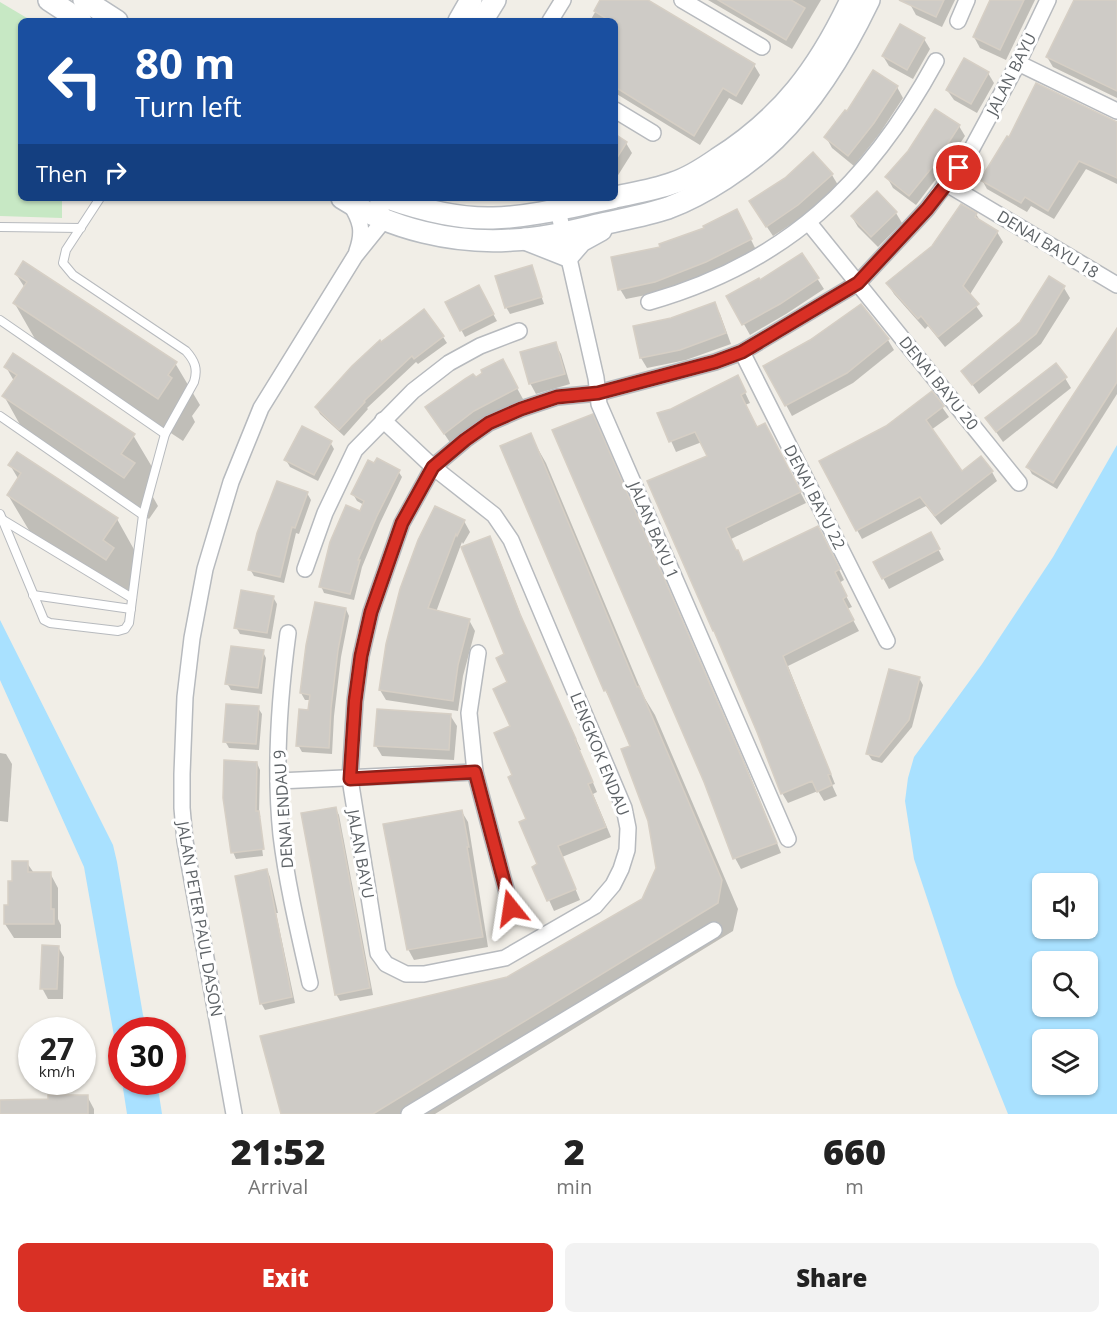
<!DOCTYPE html>
<html lang="en">
<head>
<meta charset="utf-8">
<style>
	:root { --surface:#fff; --page:#f2f2f2; --text:#222; --muted:#767676; --accent:#d93025 }
	body { margin:0; font-family:"Open Sans",sans-serif; background:var(--page); color:var(--text); height:100vh; display:flex; flex-direction:column; font-size:22px; white-space:nowrap }
	* { box-sizing:border-box; margin:0 }
	p { font-size:20px; color:var(--muted) }
	.icon { flex:none; width:33px; height:33px; fill:none; stroke:currentColor; stroke-width:2; stroke-linecap:round; stroke-linejoin:round }
	.map { position:relative; height:1114px; overflow:hidden }
	.panel { display:flex; flex-direction:column; background:var(--surface); flex:1 }
	.panel>* { flex:none }
	.guide { position:absolute; left:18px; top:18px; width:600px; height:183px; border-radius:9px; box-shadow:0 2px 4px #0004; background:#1a4fa0; color:#fff; overflow:hidden }
	.tools { position:absolute; left:1032px; top:873px; display:grid; gap:12px }
	.tools a { display:grid; place-items:center; width:66px; height:66px; border-radius:9px; background:var(--surface); box-shadow:0 2px 4px #0004; font-size:30px }
	.speed { position:absolute; left:18px; top:1017px; display:flex; gap:12px; font-size:30px; font-weight:700; text-align:center }
	.speed>* { display:grid; place-content:center; width:78px; height:78px; border-radius:50%; background:var(--surface); box-shadow:0 2px 4px #0004; line-height:1 }
	.speed small { font-size:15px; font-weight:400 }
	.speed .limit { border:9px solid #d22; background:#fff; color:#111 }
	.pin { position:absolute; display:grid; place-items:center; width:51px; height:51px; color:#fff; margin:-26px; border:3px solid #fff; border-radius:50%; box-shadow:0 2px 6px #0007 }
	.me { position:absolute; width:66px; margin:-33px; rotate:345deg; stroke-linejoin:round; filter:drop-shadow(0 0 4px #0008) }
	.turn { display:flex; align-items:center; gap:21px; height:126px; padding:0 18px; font-size:27px }
	.turn .icon { width:78px; height:78px; stroke-width:2.5 }
	.turn b { display:block; font-size:42px; line-height:51px }
	.then { display:flex; align-items:center; height:57px; padding:0 18px; background:#0003; gap:12px; font-size:22px }
	.eta { display:flex; justify-content:space-evenly; align-items:center; height:102px; text-align:center }
	.eta b { font-size:36px; font-weight:800; line-height:42px }
	.primary-button { display:flex; gap:12px; margin-top:auto; padding:12px 18px }
	.primary-button a { flex:1; height:69px; border-radius:9px; background:var(--accent); color:#fff; font-size:24px; font-weight:800; line-height:69px; text-align:center }
	.primary-button a+a { background:var(--page); color:var(--text) }
	.map>svg:first-child { display:block }
	.green { fill:#c7e8c4 }
	.water { fill:#a9e1ff; fill-rule:evenodd }
	.shadow { fill:#0003 }
	.building { fill:#cecbc6; stroke:#d6cfc5; stroke-width:1.5 }
	.lines { fill:none; stroke-linecap:round; stroke-linejoin:round }
	.lane-casing { stroke:#b7babe; stroke-width:10 }
	.street-casing { stroke:#b7babe; stroke-width:18 }
	.secondary-casing { stroke:#b8bcc1; stroke-width:24 }
	.lane { stroke:#fff; stroke-width:8 }
	.street { stroke:#fff; stroke-width:15 }
	.secondary { stroke:#fff; stroke-width:21 }
	.route-casing { stroke:#8d1f18; stroke-width:15 }
	.route { stroke:#d93025; stroke-width:10 }
	.labels { text-anchor:middle; dominant-baseline:central; stroke-width:6; stroke-linejoin:round; paint-order:stroke }
	.street-label { font-size:16px; fill:#5e6367; stroke:#fff }
</style>
</head>
<body>
<div class="map">
<svg width="1117" height="1114" viewBox="0 0 1117 1114">
	<rect width="100%" height="100%" fill="#f1eee7"/>
	<polygon class="green" points="0,2 32,21 21,21 21,198 62,198 62,218 0,216"/>
	<g class="water">
		<path d="M1117,445V1114H1008L956,985L914,859L905,801L908,778L914,757L982,664L1053,557ZM1042,884H1088V928H1042ZM1042,962H1088V1006H1042ZM1042,1040H1088V1084H1042Z"/>
		<polygon points="0,620 113,845 117,862 143,1015 148,1030 122,1030 122,1081 84,867 0,680"/>
		<polygon points="122,1082 157,1082 162,1114 127,1114"/>
	</g>
	<g class="shadow">
		<polygon points="602,0 645,0 754,65 760,75 742,105 729,98 700,145 615,93 615,21 590,21"/>
		<polygon points="708,0 821,0 792,49"/>
		<polygon points="912,0 955,0 942,27 916,15 910,4"/>
		<polygon points="992,0 1035,0 1006,60 980,48 974,37"/>
		<polygon points="1075,0 1117,0 1117,98 1053,67 1047,57"/>
		<polygon points="924,39 930,49 913,79 889,66 883,56"/>
		<polygon points="988,73 994,83 977,113 954,100 947,90"/>
		<polygon points="897,87 903,98 880,133 854,166 832,148 826,137"/>
		<polygon points="1117,123 1117,184 1086,169 1054,219 1031,206 1027,212 987,189 982,180"/>
		<polygon points="959,126 965,136 939,175 916,205 893,188 887,177"/>
		<polygon points="615,136 626,143 632,153 615,180"/>
		<polygon points="813,154 832,175 838,185 804,216 773,236 757,212 786,179"/>
		<polygon points="877,193 896,213 902,223 878,247 858,227 852,217"/>
		<polygon points="962,206 976,214 981,222 997,232 1003,242 969,296 983,316 945,347 928,326 925,329 894,294 888,284 933,247"/>
		<polygon points="742,221 756,250 712,273 661,292 626,299 620,289 662,248"/>
		<polygon points="802,255 824,289 786,314 750,335 728,296 760,282"/>
		<polygon points="531,267 544,304 510,314 506,307"/>
		<polygon points="16,274 175,363 200,405 192,416 195,422 183,441 39,346 15,304 25,288"/>
		<polygon points="1050,278 1064,288 1070,298 1041,344 979,394 963,371 1022,323"/>
		<polygon points="478,287 497,321 465,337 447,303"/>
		<polygon points="714,304 720,314 731,344 686,360 647,368 641,358 634,327 671,319"/>
		<polygon points="1117,331 1117,394 1057,489 1032,474 1028,467"/>
		<polygon points="443,337 447,343 418,364 416,362 367,408 368,409 344,436 320,414 317,408"/>
		<polygon points="888,340 894,350 853,383 792,416 765,366 811,342"/>
		<polygon points="555,344 561,354 570,384 536,394 530,383"/>
		<polygon points="502,361 523,399 479,422 451,444 427,408"/>
		<polygon points="6,367 133,435 158,477 149,490 158,506 149,519 28,439 4,396 14,381"/>
		<polygon points="1065,378 1071,388 1003,442 987,419"/>
		<polygon points="743,388 750,403 745,405 757,429 770,435 806,503 731,539 737,552 743,564 824,538 844,580 839,583 852,607 847,609 859,631 788,666 835,784 832,785 837,796 824,801 818,791 788,803 782,793 710,457 702,442 676,452 659,414"/>
		<polygon points="932,393 949,417 931,430 962,473 992,472 997,481 941,525 926,506 862,539 857,530 887,427"/>
		<polygon points="598,426 747,768 781,853 741,869 735,858 705,781"/>
		<polygon points="530,435 546,463 644,697 655,715 738,909 733,931 435,1114 282,1114 507,978 643,900 658,869 650,820 632,746 616,709 605,690"/>
		<polygon points="330,442 334,449 318,481 290,467 286,460"/>
		<polygon points="10,465 117,519 141,562 130,579 137,591 130,602 33,537 8,495 19,480"/>
		<polygon points="398,471 402,477 380,523 362,567 354,600 324,593 321,586 364,505 357,501 353,494"/>
		<polygon points="307,493 311,500 299,534 296,533 284,583 254,576 250,569"/>
		<polygon points="464,521 470,532 463,544 462,542 436,612 469,620 475,631 463,676 458,711 386,700 380,690 387,645"/>
		<polygon points="930,534 944,560 889,589 875,563"/>
		<polygon points="490,538 495,548 525,626 581,750 579,750 597,792 593,794 611,837 562,857 580,900 554,911 534,867 539,865 514,776 509,683"/>
		<polygon points="273,597 277,604 271,639 240,634 236,627"/>
		<polygon points="346,609 349,616 341,657 334,716 332,754 302,752 298,745 309,711 310,700 305,700 301,693"/>
		<polygon points="263,652 266,658 262,694 231,690 227,683"/>
		<polygon points="919,678 923,685 912,727 882,763 872,760 868,754"/>
		<polygon points="258,708 262,714 259,750 229,748 225,741"/>
		<polygon points="450,715 457,726 454,760 382,756 376,746"/>
		<polygon points="0,753 6,754 12,764 8,822 0,821"/>
		<polygon points="257,763 260,770 259,814 261,817 258,814 263,856 236,859 233,852"/>
		<polygon points="335,808 339,815 373,995 340,1001 336,994"/>
		<polygon points="462,812 468,822 488,947 414,960 408,949"/>
		<polygon points="27,863 34,873 50,873 58,888 58,919 61,925 61,938 14,938 5,924 14,883"/>
		<polygon points="267,870 270,877 278,913 276,913 295,1003 265,1010 261,1003"/>
		<polygon points="58,947 64,957 63,999 48,999 42,988"/>
		<polygon points="82,1031 90,1041 89,1077 82,1077"/>
		<polygon points="87,1096 94,1109 94,1114 1,1114 50,1100"/>
	</g>
	<g class="building">
		<polygon points="600,0 648,0 755,64 736,96 723,88 694,136 615,87 615,21 610,21 594,11"/>
		<polygon points="718,0 791,0 805,8 786,40"/>
		<polygon points="899,0 944,0 936,17"/>
		<polygon points="990,0 1024,0 1000,50 973,37"/>
		<polygon points="1074,0 1117,0 1117,91 1046,57"/>
		<polygon points="900,24 925,38 907,70 882,56"/>
		<polygon points="964,58 989,72 971,104 946,90"/>
		<polygon points="873,70 898,86 874,123 848,156 824,137 845,110 847,111"/>
		<polygon points="1036,83 1117,122 1117,178 1079,161 1048,211 1025,197 1021,203 980,180 1007,136 1009,137"/>
		<polygon points="935,109 960,125 934,165 909,196 885,177 908,151"/>
		<polygon points="615,134 627,142 615,161"/>
		<polygon points="813,152 833,174 798,205 766,227 749,201 785,178"/>
		<polygon points="877,191 897,212 871,237 851,216"/>
		<polygon points="961,204 977,213 975,217 998,231 963,286 979,304 938,337 921,316 918,319 886,283 932,246"/>
		<polygon points="737,209 752,239 706,262 655,282 618,290 611,257 660,247 659,244 704,228 703,226"/>
		<polygon points="802,253 819,278 780,304 742,325 726,296 759,278 760,280"/>
		<polygon points="23,261 177,362 168,375 172,378 158,399 13,303 27,282 15,274"/>
		<polygon points="532,265 542,297 505,308 495,276"/>
		<polygon points="1049,276 1065,286 1036,334 972,385 961,371 1020,322"/>
		<polygon points="479,285 494,314 460,331 445,302"/>
		<polygon points="715,302 726,333 680,350 640,358 633,326 671,318"/>
		<polygon points="861,304 889,339 847,373 785,406 763,366 810,340"/>
		<polygon points="424,309 444,336 414,359 412,356 364,401 365,402 339,430 315,407 352,366 380,340 381,342"/>
		<polygon points="1117,328 1117,382 1053,483 1026,467"/>
		<polygon points="556,342 565,374 529,384 520,352"/>
		<polygon points="13,353 135,434 121,454 135,463 124,478 2,396 17,375 4,367"/>
		<polygon points="503,359 518,388 474,411 444,434 425,407 465,379 473,374 476,377 482,373 481,370"/>
		<polygon points="1056,363 1067,377 996,432 985,418"/>
		<polygon points="738,375 746,392 741,395 757,427 765,423 801,492 726,528 736,550 738,550 743,562 818,526 840,569 835,572 847,596 843,599 854,620 783,656 831,774 828,775 832,785 817,792 812,781 781,794 757,732 714,631 713,631 647,481 707,456 695,432 669,442 657,413 671,409"/>
		<polygon points="932,391 944,406 926,420 962,471 981,456 993,471 935,516 920,497 856,531 819,461 886,426"/>
		<polygon points="593,414 741,756 777,843 733,859 704,782 552,430"/>
		<polygon points="302,426 332,441 314,475 284,460"/>
		<polygon points="531,433 637,687 639,686 722,880 718,903 373,1114 281,1114 260,1036 507,977 642,899 656,868 648,821 621,749 630,746 606,690 604,691 500,446"/>
		<polygon points="17,452 118,518 103,540 114,548 106,560 7,495 21,473 8,465"/>
		<polygon points="377,458 400,470 377,516 358,560 360,560 350,594 319,587 330,542 346,505 360,511 364,501 351,494 368,460 374,463"/>
		<polygon points="277,481 308,492 295,528 292,527 280,577 248,570 257,533"/>
		<polygon points="435,506 465,520 457,536 456,534 428,608 470,619 458,665 453,701 379,690 386,644 400,589 418,540"/>
		<polygon points="931,532 940,549 882,579 873,562"/>
		<polygon points="490,536 520,614 576,739 575,740 593,782 588,784 606,827 558,846 576,889 547,901 532,867 537,864 519,822 526,819 508,777 512,775 494,733 510,726 493,689 507,682 496,658 504,654 461,547"/>
		<polygon points="241,590 274,596 267,633 234,628"/>
		<polygon points="315,602 346,608 338,650 331,708 329,748 296,746 299,709 308,710 310,695 300,693 306,645"/>
		<polygon points="231,646 264,650 258,688 225,684"/>
		<polygon points="889,669 920,677 909,720 879,757 866,754"/>
		<polygon points="226,704 259,706 256,744 223,742"/>
		<polygon points="377,709 451,714 449,750 374,746"/>
		<polygon points="224,760 257,762 256,811 259,811 264,849 231,853 223,798"/>
		<polygon points="336,807 370,988 335,995 301,813"/>
		<polygon points="462,810 469,847 467,847 483,937 407,950 383,824"/>
		<polygon points="12,861 28,861 28,872 51,872 51,909 54,909 54,924 4,924 4,905 8,905 8,881 12,881"/>
		<polygon points="267,869 292,997 260,1004 235,876"/>
		<polygon points="42,945 59,946 57,989 40,989"/>
		<polygon points="48,1095 88,1095 88,1114 0,1114 0,1100 48,1099"/>
	</g>
	<g class="lines">
		<defs>
			<g id="lane">
				<polyline points="0,227 81,228"/>
				<polyline points="0,320 165,434"/>
				<polyline points="0,416 143,515"/>
				<path d="M0,514L44,620L50,623L118,631L125,629L129,623L143,515L165,434L194,382C198,369 195,361 186,351L73,275L63,263L66,250L100,198"/>
				<polyline points="3,520 132,598"/>
				<polyline points="33,595 131,609"/>
			</g>
			<g id="street">
				<polyline points="682,0 762,47"/>
				<polyline points="550,21 563,0"/>
				<polyline points="958,21 967,0"/>
				<polyline points="1018,63 1117,111"/>
				<polyline points="615,110 653,133"/>
				<polyline points="947,184 1117,285"/>
				<path d="M350,203C361,221 364,231 357,251"/>
				<polyline points="558,210 596,378 599,404 788,839"/>
				<polyline points="809,223 1019,483"/>
				<path d="M649,302C786,263 869,184 936,61"/>
				<polyline points="742,352 887,641"/>
				<polyline points="383,420 433,467 494,515 511,540 624,808 628,828 627,850 621,869 613,885 595,906 505,958 424,974 406,974 386,964 378,953 350,779 355,701 361,656 371,612 402,523 433,467 465,440 489,423 521,409 557,397 598,393 715,362 742,352 858,283 927,209 970,152 1018,63 1048,0"/>
				<polyline points="305,569 325,513 355,450 413,391 449,363 480,346 519,331"/>
				<path d="M288,633C279,700 274,767 281,835C287,885 299,934 310,983"/>
				<polyline points="478,653 469,713 475,772 511,908"/>
				<polyline points="278,781 475,772"/>
				<polyline points="234,1114 185,841 182,808 182,774 185,697 192,638 205,569 231,482 261,408 355,256 380,225 382,213 377,198"/>
				<polyline points="409,1114 714,930"/>
			</g>
			<g id="secondary">
				<polyline points="49,0 81,21"/>
				<polyline points="84,0 117,21"/>
				<polyline points="459,21 471,0"/>
				<polyline points="482,21 495,0"/>
				<path d="M615,197C634,193 654,190 673,183C689,178 704,168 717,159C782,118 819,68 851,0"/>
				<path d="M342,198C391,229 454,244 512,240C542,239 572,231 602,224C624,219 647,215 668,208C705,194 747,166 775,139C815,100 845,50 869,0"/>
				<path d="M388,198C422,210 457,219 493,218C533,217 573,206 612,198"/>
				<polyline points="525,239 568,256 581,241 601,230"/>
			</g>
		</defs>
		<use href="#lane" class="lane-casing"/>
		<use href="#street" class="street-casing"/>
		<use href="#secondary" class="secondary-casing"/>
		<use href="#lane" class="lane"/>
		<use href="#street" class="street"/>
		<use href="#secondary" class="secondary"/>
	</g>
	<g class="lines">
		<defs>
			<polyline id="route" points="511,908 475,772 350,779 355,701 361,656 371,612 402,523 433,467 465,440 489,423 521,409 557,397 598,393 715,362 742,352 858,283 927,209 959,168"/>
		</defs>
		<use href="#route" class="route-casing"/>
		<use href="#route" class="route"/>
	</g>
	<g class="labels">
		<g class="street-label">
			<text transform="translate(1011 74) rotate(-63)">JALAN BAYU</text>
			<text transform="translate(1048 244) rotate(31)">DENAI BAYU 18</text>
			<text transform="translate(939 383) rotate(51)">DENAI BAYU 20</text>
			<text transform="translate(815 497) rotate(63)">DENAI BAYU 22</text>
			<text transform="translate(654 530) rotate(67)">JALAN BAYU 1</text>
			<text transform="translate(600 754) rotate(68)">LENGKOK ENDAU</text>
			<text transform="translate(283 809) rotate(-94)">DENAI ENDAU 9</text>
			<text transform="translate(361 854) rotate(80)">JALAN BAYU</text>
			<text transform="translate(200 919) rotate(80)">JALAN PETER PAUL DASON</text>
		</g>
	</g>
</svg>
<div class="tools">
<a><svg class="icon" aria-label="sound" viewBox="0 0 24 24"><path d="M4 9h4l5-4v14l-5-4H4zM17 9q2 3 0 6"/></svg></a>
<a><svg class="icon" aria-label="search" viewBox="0 0 24 24"><circle cx="10" cy="10" r="6"/><path d="M15 15l6 6"/></svg></a>
<a><svg class="icon" aria-label="layers" viewBox="0 0 24 24"><path d="M12 4l9 5-9 5-9-5zM3 14l9 5 9-5"/></svg></a>
</div>
<div class="speed"><div>27<small>km/h</small></div><div class="limit">30</div></div>
<div class="pin" style="left:959px;top:168px;background:#d93025"><svg class="icon" aria-label="arrive" viewBox="0 0 24 24"><path d="M6 21V4h12l-3 4 3 4H6"/></svg></div>
<svg class="me" style="left:511px;top:908px" viewBox="-20 -20 40 40"><path d="M0-17L14 15 0 8-14 15z" fill="#d93025" stroke="#fff" stroke-width="4"/></svg>
<div class="guide">
<div class="turn"><svg class="icon" aria-label="left" viewBox="0 0 24 24"><path d="M17 20v-9H6M10 6l-5 5 5 5"/></svg><div><b>80 m</b>Turn left</div></div>
<div class="then">Then<svg class="icon" aria-label="right" viewBox="0 0 24 24"><path d="M7 20v-9h11M14 6l5 5-5 5"/></svg></div>
</div>
</div>
<section class="panel">
<div class="eta">
<div><b>21:52</b><p>Arrival</p></div>
<div><b>2</b><p>min</p></div>
<div><b>660</b><p>m</p></div>
</div>
<div class="primary-button"><a>Exit</a><a>Share</a></div>
</section>
</body>
</html>
